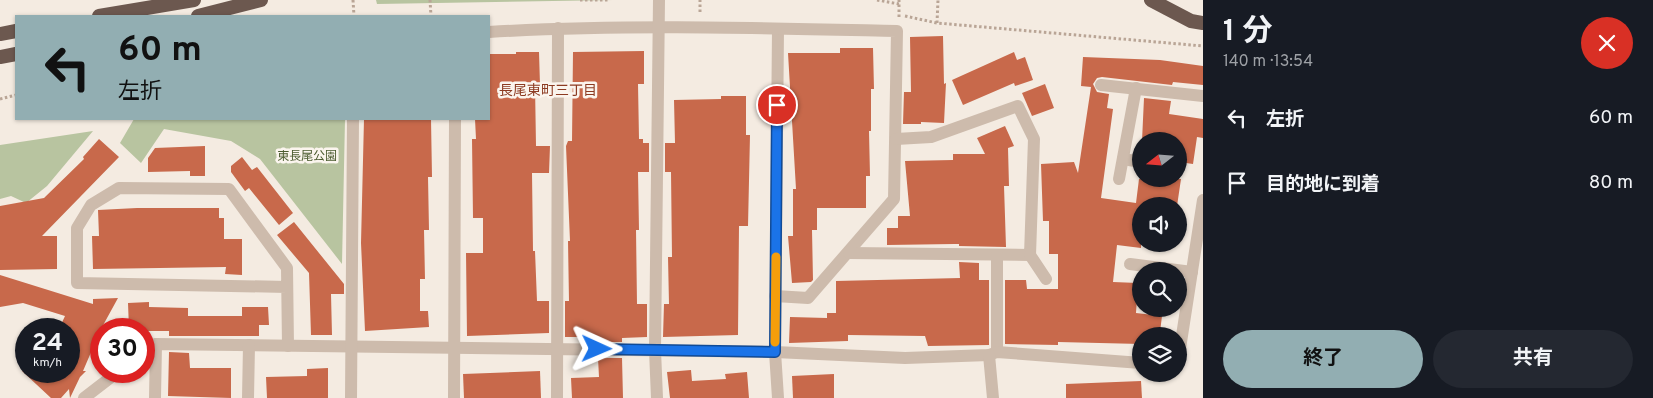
<!DOCTYPE html>
<html lang="ja">
<head>
<meta charset="utf-8">
<style>
	:root { --surface:#171b24; --page:#242831; --text:#f1f3f6; --muted:#9ea1a6; --accent:#92aeb2 }
	body { margin:0; font-family:Overpass,"Noto Sans JP",sans-serif; background:var(--page); color:var(--text); height:100vh; display:flex; flex-direction:column; font-size:19px; white-space:nowrap }
	* { box-sizing:border-box; margin:0 }
	p { font-size:16px; color:var(--muted) }
	.icon { flex:none; width:28px; height:28px; fill:none; stroke:currentColor; stroke-width:2; stroke-linecap:round; stroke-linejoin:round }
	.map { position:relative; flex:1; overflow:hidden }
	.drawer { display:flex; flex-direction:column; background:var(--surface); width:450px }
	.drawer>* { flex:none }
	.hud { position:absolute; left:15px; top:15px; width:475px; height:105px; border-radius:0px; box-shadow:0 1px 4px #0004; background:#92aeb2; color:#111; overflow:hidden }
	.needle { width:32px; rotate:253deg }
	.tools { position:absolute; left:1132px; top:132px; display:grid; gap:10px }
	.tools a { display:grid; place-items:center; width:55px; height:55px; border-radius:50%; background:var(--surface); box-shadow:0 1px 4px #0004; font-size:25px }
	.speed { position:absolute; left:15px; top:318px; display:flex; gap:10px; font-size:25px; font-weight:700; text-align:center }
	.speed>* { display:grid; place-content:center; width:65px; height:65px; border-radius:50%; background:var(--surface); box-shadow:0 1px 4px #0004; line-height:1 }
	.speed small { font-size:12px; font-weight:400 }
	.speed .limit { border:8px solid #d22; background:#fff; color:#111 }
	.pin { position:absolute; display:grid; place-items:center; width:42px; height:42px; color:#fff; margin:-21px; border:2px solid #fff; border-radius:50%; box-shadow:0 1px 5px #0007 }
	.me { position:absolute; width:55px; margin:-28px; rotate:91deg; stroke-linejoin:round; filter:drop-shadow(0 0 4px #0008) }
	.turn { display:flex; align-items:center; gap:18px; height:105px; padding:0 20px; font-size:22px }
	.turn .icon { width:65px; height:65px; stroke-width:2.5 }
	.turn b { display:block; font-size:35px; line-height:42px }
	.round { display:grid; place-items:center; flex:none; width:52px; height:52px; border-radius:26px; background:var(--page) }
	.headline { display:flex; align-items:center; justify-content:space-between; height:85px; padding:0 20px }
	h1 { font-size:30px; font-weight:700; line-height:38px }
	.button { display:flex; gap:10px; margin-top:auto; padding:10px 20px }
	.button a { flex:1; height:58px; border-radius:30px; background:var(--accent); color:#111; font-size:20px; font-weight:700; line-height:58px; text-align:center }
	.button a+a { background:var(--page); color:var(--text) }
	ul { padding:0; list-style:none }
	li { display:flex; align-items:center; gap:15px; height:65px; padding:0 20px }
	li div { flex:1 }
	li b { display:block; font-size:19px }
	li em { font-style:normal }
	main { display:flex; flex:1; min-height:0 }
	.map>svg:first-child { display:block }
	.green { fill:#b8c4a0 }
	.building { fill:#c8694b }
	.lines { fill:none; stroke-linecap:round; stroke-linejoin:round }
	.path { stroke:#b9a596; stroke-width:3; stroke-dasharray:2.5 2.5; stroke-linecap:butt }
	.service { stroke:#cdbbac; stroke-width:12 }
	.minor { stroke:#cdbbac; stroke-width:12 }
	.trunk { stroke:#6c584f; stroke-width:14 }
	.route-casing { stroke:#114b97; stroke-width:12 }
	.route { stroke:#1a73e8; stroke-width:9 }
	.slow { stroke:#f59e0b; stroke-width:9 }
	.labels { text-anchor:middle; dominant-baseline:central; stroke-width:5; stroke-linejoin:round; paint-order:stroke }
	.park-label { font-size:12px; fill:#4a5a2e; stroke:#fbf5ee }
	.neighbourhood-label { font-size:14px; fill:#8c3b22; stroke:#fbf5ee }
</style>
</head>
<body>
<main>
<div class="map">
<svg width="1203" height="398" viewBox="0 0 1203 398">
	<rect width="100%" height="100%" fill="#f4ebe1"/>
	<g class="green">
		<polygon points="376,0 613,0 377,4"/>
		<polygon points="134,119 345,119 342,264 260,159 231,141 164,129 141,163 120,143"/>
		<polygon points="93,131 47,186 26,203 11,196 0,199 0,145"/>
	</g>
	<g class="building">
		<polygon points="943,36 944,84 946,83 944,123 921,122 921,124 903,124 904,92 911,92 910,37"/>
		<polygon points="840,48 873,48 874,89 871,89 871,131 869,131 870,176 866,176 866,208 817,208 817,230 812,230 813,280 811,282 792,283 788,236 793,236 793,189 796,189 788,53 840,53"/>
		<polygon points="644,51 644,84 638,84 639,139 643,139 643,143 649,143 649,172 638,172 639,230 636,230 637,304 647,304 647,337 622,338 622,342 598,342 598,337 565,337 565,301 569,301 568,241 570,241 566,146 568,141 572,141 573,52"/>
		<polygon points="516,52 539,52 540,85 535,85 536,146 550,146 549,173 532,173 533,251 535,251 537,301 549,301 549,333 467,336 466,253 483,253 483,218 473,218 472,139 476,139 475,119 489,119 489,54 516,54"/>
		<polygon points="1014,52 1017,60 1025,57 1033,80 1015,86 1014,83 963,105 952,80"/>
		<polygon points="1083,57 1160,60 1203,66 1203,85 1173,82 1172,85 1102,77 1097,78 1093,84 1097,92 1109,94 1107,108 1113,109 1101,198 1136,203 1139,179 1181,179 1177,206 1141,206 1141,248 1117,245 1113,282 1138,283 1136,313 1162,316 1160,332 1158,332 1158,336 1141,336 1141,344 1058,342 1058,345 1005,344 1005,280 1026,280 1027,289 1058,289 1058,254 1049,254 1049,221 1043,221 1041,164 1074,162 1078,173 1091,87 1081,86"/>
		<polygon points="1045,84 1054,108 1032,116 1022,93"/>
		<polygon points="721,96 746,96 746,135 750,135 748,226 739,226 738,335 663,337 664,304 669,304 668,257 672,257 671,172 665,172 665,143 675,143 674,100 721,99"/>
		<polygon points="1144,98 1171,101 1169,114 1203,119 1203,138 1197,137 1193,164 1179,162 1179,141 1142,141"/>
		<polygon points="364,119 431,119 432,177 428,177 429,230 424,230 425,279 420,279 420,311 428,311 429,327 365,331 361,243"/>
		<polygon points="1005,126 1014,146 1008,148 1009,186 1004,186 1006,247 959,246 959,244 954,244 887,245 887,228 898,228 898,216 910,216 905,161 953,160 953,154 985,154 977,138"/>
		<polygon points="99,139 119,157 42,236 57,236 57,269 0,270 0,206 44,198 84,159 83,157"/>
		<polygon points="205,146 205,176 190,176 190,171 148,172 148,158 155,148"/>
		<polygon points="242,157 252,170 257,167 293,213 279,225 249,188 245,191 231,172 231,166"/>
		<polygon points="137,208 219,208 219,218 224,218 224,239 242,239 242,275 225,274 226,267 93,269 92,236 99,236 98,210"/>
		<polygon points="294,222 344,284 344,294 331,294 332,335 311,335 309,273 277,235"/>
		<polygon points="959,262 979,263 979,280 989,280 989,345 928,346 925,336 848,335 848,341 789,343 790,317 827,318 827,313 836,313 836,281 960,278"/>
		<polygon points="0,275 93,304 93,299 118,298 101,329 83,371 86,371 80,377 70,398 69,389 61,398 51,398 22,371 69,371 69,329 59,329 65,316 23,303 0,307"/>
		<polygon points="149,302 149,307 188,308 188,316 242,316 242,307 268,307 269,325 259,325 259,336 169,336 169,331 144,331 144,329 129,329 128,303"/>
		<polygon points="169,352 189,353 190,368 231,368 231,398 168,396"/>
		<polygon points="598,358 622,358 623,398 572,398 571,378 599,377"/>
		<polygon points="328,368 328,398 267,398 266,377 307,376 307,369"/>
		<polygon points="691,370 692,381 726,379 725,374 747,372 749,398 670,398 667,372"/>
		<polygon points="540,371 541,398 464,398 463,374"/>
		<polygon points="834,374 834,398 793,398 792,376"/>
		<polygon points="1141,381 1142,398 1066,398 1066,384"/>
	</g>
	<g class="lines">
		<g class="path">
			<polyline points="353,0 354,16"/>
			<polyline points="430,0 431,16"/>
			<polyline points="580,0 610,0"/>
			<polyline points="877,0 899,4"/>
			<polyline points="700,12 700,0"/>
			<polyline points="905,16 937,23 1203,46"/>
			<polyline points="899,17 899,0"/>
			<polyline points="937,23 938,0"/>
			<polyline points="0,99 16,95"/>
		</g>
		<polyline class="service" points="1130,264 1192,272"/>
		<g class="minor">
			<polyline points="778,29 775,352 778,398"/>
			<path d="M489,32C625,24 761,28 897,31L894,199L808,298L775,296"/>
			<polyline points="1101,85 1203,96"/>
			<polyline points="1123,159 1141,162"/>
			<polyline points="1119,179 1136,88"/>
			<polyline points="849,253 1030,255 1034,139 1018,106 931,137 896,139"/>
			<polyline points="1030,255 1046,279"/>
			<polyline points="287,287 77,283 77,228 91,205 119,188 229,189 287,268 288,346"/>
			<polyline points="997,352 997,255"/>
			<polyline points="144,353 156,344 775,352 905,358 989,355 997,352 1141,363"/>
			<polyline points="989,355 993,398"/>
			<polyline points="1179,355 1203,200"/>
			<polyline points="84,398 119,371"/>
			<polyline points="155,398 156,344"/>
			<polyline points="248,398 249,345"/>
			<polyline points="351,398 353,119"/>
			<polyline points="454,398 455,119"/>
			<polyline points="557,398 558,28"/>
			<polyline points="657,398 655,350 659,0"/>
		</g>
		<g class="trunk">
			<polyline points="1151,0 1191,21 1203,23"/>
			<polyline points="99,16 194,0"/>
			<polyline points="198,16 261,0"/>
			<polyline points="0,34 16,31"/>
			<polyline points="0,57 16,54"/>
		</g>
	</g>
	<g class="lines">
		<defs>
			<polyline id="route" points="597,349 775,352 777,105"/>
		</defs>
		<use href="#route" class="route-casing"/>
		<use href="#route" class="route"/>
		<polyline class="slow" points="775,342 776,257"/>
	</g>
	<g class="labels">
		<g class="park-label">
			<text x="307" y="157">東長尾公園</text>
		</g>
		<g class="neighbourhood-label">
			<text x="548" y="91">長尾東町三丁目</text>
		</g>
	</g>
</svg>
<div class="tools">
<a><svg class="needle" viewBox="-14 -14 28 28"><path d="M0-13l5 13h-10z" fill="#e53935"/><path d="M0 13l5-13h-10z" fill="#9ea1a6"/></svg></a>
<a><svg class="icon" aria-label="sound" viewBox="0 0 24 24"><path d="M4 9h4l5-4v14l-5-4H4zM17 9q2 3 0 6"/></svg></a>
<a><svg class="icon" aria-label="search" viewBox="0 0 24 24"><circle cx="10" cy="10" r="6"/><path d="M15 15l6 6"/></svg></a>
<a><svg class="icon" aria-label="layers" viewBox="0 0 24 24"><path d="M12 4l9 5-9 5-9-5zM3 14l9 5 9-5"/></svg></a>
</div>
<div class="speed"><div>24<small>km/h</small></div><div class="limit">30</div></div>
<div class="pin" style="left:777px;top:105px;background:#d93025"><svg class="icon" aria-label="arrive" viewBox="0 0 24 24"><path d="M6 21V4h12l-3 4 3 4H6"/></svg></div>
<svg class="me" style="left:597px;top:349px" viewBox="-20 -20 40 40"><path d="M0-17L14 15 0 8-14 15z" fill="#1a73e8" stroke="#fff" stroke-width="4"/></svg>
<div class="hud">
<div class="turn"><svg class="icon" aria-label="left" viewBox="0 0 24 24"><path d="M17 20v-9H6M10 6l-5 5 5 5"/></svg><div><b>60 m</b>左折</div></div>
</div>
</div>
<section class="drawer">
<div class="headline"><div><h1>1 分</h1><p>140 m · 13:54</p></div><a class="round" style="background:#d93025;color:#fff"><svg class="icon" aria-label="close" viewBox="0 0 24 24"><path d="M6 6l12 12M18 6L6 18"/></svg></a></div>
<ul>
<li><svg class="icon" aria-label="left" viewBox="0 0 24 24"><path d="M17 20v-9H6M10 6l-5 5 5 5"/></svg><div><b>左折</b></div><em>60 m</em></li>
<li><svg class="icon" aria-label="arrive" viewBox="0 0 24 24"><path d="M6 21V4h12l-3 4 3 4H6"/></svg><div><b>目的地に到着</b></div><em>80 m</em></li>
</ul>
<div class="button"><a>終了</a><a>共有</a></div>
</section>
</main>
</body>
</html>
